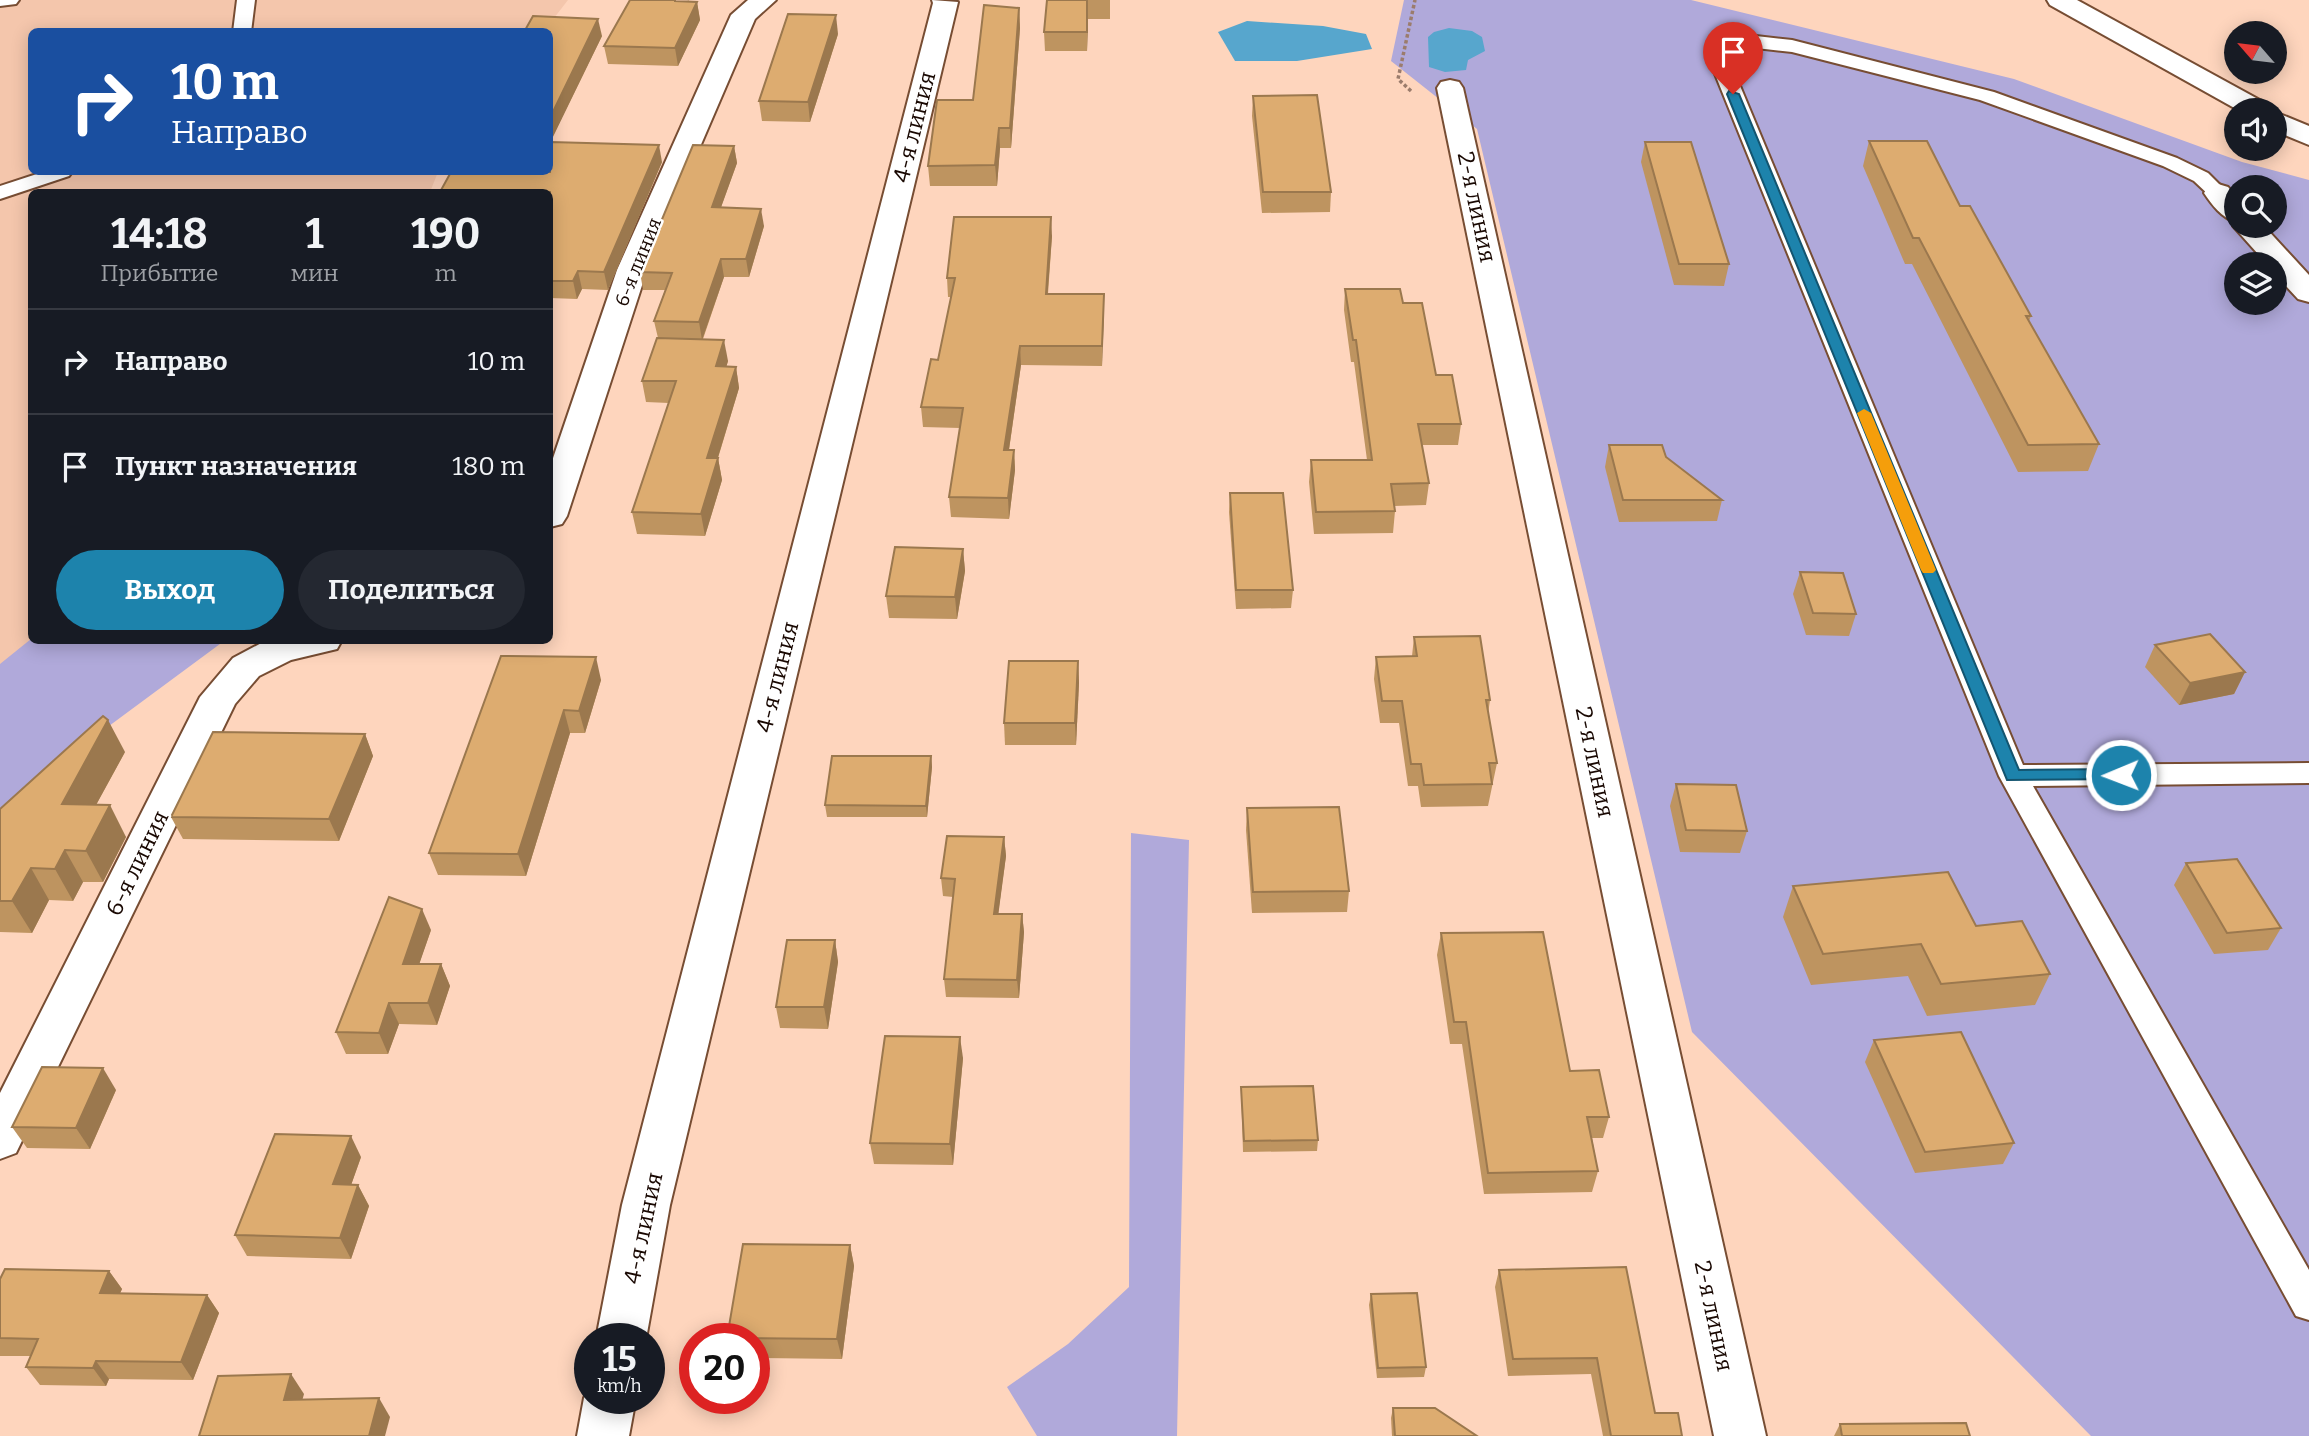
<!DOCTYPE html>
<html lang="ru">
<head>
<meta charset="utf-8">
<style>
	:root { --surface:#171b24; --page:#242831; --text:#f1f3f6; --muted:#9ea1a6; --line:#363941; --accent:#1d83ac }
	body { margin:0; font-family:Bitter,serif; background:var(--page); color:var(--text); height:100vh; display:flex; flex-direction:column; font-size:26px; white-space:nowrap }
	* { box-sizing:border-box; margin:0 }
	p { font-size:23px; color:var(--muted) }
	.icon { flex:none; width:38px; height:38px; fill:none; stroke:currentColor; stroke-width:2; stroke-linecap:round; stroke-linejoin:round }
	.map { position:relative; flex:1; overflow:hidden }
	.panel { position:absolute; left:28px; top:189px; width:525px; height:455px; display:flex; flex-direction:column; background:var(--surface); border-radius:10px; box-shadow:0 4px 18px #0003 }
	.panel>* { flex:none }
	.guide { position:absolute; left:28px; top:28px; width:525px; height:147px; border-radius:10px; box-shadow:0 4px 18px #0003; background:#1a4fa0; color:#fff; overflow:hidden }
	.needle { width:46px; rotate:298deg }
	.buttons { position:absolute; left:2224px; top:21px; display:grid; gap:14px }
	.buttons a { display:grid; place-items:center; width:63px; height:63px; border-radius:50%; background:var(--surface); box-shadow:0 4px 18px #0003; font-size:35px }
	.speed { position:absolute; left:574px; top:1323px; display:flex; gap:14px; font-size:35px; font-weight:700; text-align:center }
	.speed>* { display:grid; place-content:center; width:91px; height:91px; border-radius:50%; background:var(--surface); box-shadow:0 4px 18px #0003; line-height:1 }
	.speed small { font-size:18px; font-weight:400 }
	.speed .limit { border:10px solid #d22; background:#fff; color:#111 }
	.pin { position:absolute; display:grid; place-items:center; width:60px; height:60px; color:#fff; margin:-72px -30px; border-radius:50% 50% 50% 0; rotate:-45deg; box-shadow:0 0 7px #0007 }
	.pin .icon { rotate:45deg }
	.me { position:absolute; width:77px; margin:-38px; rotate:269deg; stroke-linejoin:round; filter:drop-shadow(0 0 5px #0008) }
	.turn { display:flex; align-items:center; gap:24px; height:147px; padding:0 28px; font-size:32px }
	.turn .icon { width:91px; height:91px; stroke-width:2.5 }
	.turn b { display:block; font-size:49px; line-height:60px }
	.eta { display:flex; justify-content:space-evenly; align-items:center; height:119px; text-align:center }
	.eta b { font-size:42px; font-weight:700; line-height:49px }
	.button { display:flex; gap:14px; margin-top:auto; padding:14px 28px }
	.button a { flex:1; height:80px; border-radius:42px; background:var(--accent); color:#fff; font-size:28px; font-weight:700; line-height:80px; text-align:center }
	.button a+a { background:var(--page); color:var(--text) }
	ul { padding:0; list-style:none }
	li { display:flex; align-items:center; gap:21px; height:105px; padding:0 28px; border-top:2px solid var(--line) }
	li div { flex:1 }
	li b { display:block; font-size:26px }
	li em { font-style:normal }
	.map>svg:first-child { display:block }
	.built { fill:#f4c6ac }
	.green { fill:#b0a9da; fill-rule:evenodd }
	.water { fill:#57a6cd }
	.lines { fill:none; stroke-linecap:round; stroke-linejoin:round }
	.service-casing { stroke:#774d33; stroke-width:4 }
	.minor-casing { stroke:#774d33; stroke-width:4 }
	.path { stroke:#9b7c6c; stroke-width:3.5; stroke-dasharray:3.5 2.5; stroke-linecap:butt }
	.service { fill:#fff; fill-rule:evenodd }
	.minor { fill:#fff; fill-rule:evenodd }
	.wall { fill:#be9460 }
	.shaded-wall { fill:#9b784e }
	.building { fill:#ddac70; stroke:#9b784e; stroke-width:2 }
	.route { fill:#1d83ac; stroke:#135570; stroke-width:2 }
	.slow { fill:#f59e0b }
	.labels { text-anchor:middle; dominant-baseline:central; stroke-width:5; stroke-linejoin:round; paint-order:stroke }
	.far-street-label { font-size:19px; fill:#190802; stroke:#fff }
	.street-label { font-size:23px; fill:#190802; stroke:#fff }
</style>
</head>
<body>
<div class="map">
<svg width="2309" height="1436" viewBox="0 0 2309 1436">
	<rect width="100%" height="100%" fill="#fed5bd"/>
	<polygon class="built" points="0,0 568,0 544,31 32,32 32,172 438,172 430,192 32,192 32,640 0,799"/>
	<g class="green">
		<path d="M1404,0H1691L2014,79L2242,162L2309,180V1436H2091L1692,1032L1477,129L1391,61ZM2236,187H2275V226H2236ZM2236,264H2275V303H2236Z"/>
		<polygon points="31,639 32,640 224,641 44,774 0,812 0,664"/>
		<polygon points="1131,833 1189,840 1177,1436 1037,1436 1007,1387 1068,1344 1129,1287"/>
	</g>
	<g class="water">
		<polygon points="1247,21 1323,26 1366,34 1372,49 1297,61 1235,61 1218,32"/>
		<polygon points="1449,28 1472,31 1482,37 1485,51 1468,60 1466,70 1445,72 1429,67 1428,37 1434,32"/>
	</g>
	<g class="lines">
		<defs>
			<g id="service">
				<polygon points="0,0 19,0 16,4 0,6"/>
				<polygon points="237,0 255,0 251,32 233,32"/>
				<polygon points="1756,36 1792,40 1994,92 2177,158 2208,173 2228,193 2225,197 2211,197 2194,181 2163,166 1980,100 1792,52 1756,48 1741,50 1733,54 1733,69 2023,765 2309,763 2309,783 2033,786 2309,1270 2309,1320 2296,1316 1999,776 1713,69 1717,48 1729,41"/>
				<polygon points="43,172 72,172 69,176 0,199 0,186"/>
			</g>
			<g id="minor">
				<polygon points="748,0 776,0 755,19 647,270 567,516 562,524 550,527 550,467 617,270 731,15"/>
				<polygon points="932,0 958,2 670,1205 646,1339 596,1339 622,1205 933,3"/>
				<polygon points="2047,0 2077,0 2267,104 2271,110 2238,110 2050,5"/>
				<polygon points="1450,80 1459,82 1463,88 1766,1436 1714,1436 1437,88 1441,82"/>
				<polygon points="2275,112 2309,126 2309,145 2275,131"/>
				<path d="M2218,184L2228,187L2236,196V226H2264L2309,275V302L2298,299L2275,274V264H2267L2233,226L2236,222C2222,218 2212,205 2204,193L2208,187Z"/>
				<polygon points="267,640 342,640 337,649 291,660 259,676 235,704 16,1153 0,1159 0,1093 200,697 233,658"/>
				<polygon points="590,1386 590,1398 636,1398 629,1436 577,1436 584,1398"/>
			</g>
		</defs>
		<use href="#service" class="service-casing"/>
		<use href="#minor" class="minor-casing"/>
		<polyline class="path" points="1411,91 1398,79 1415,0"/>
		<use href="#service" class="service"/>
		<use href="#minor" class="minor"/>
	</g>
	<g class="wall">
		<polygon points="689,0 688,2 697,2 700,20 678,66 608,64 604,46"/>
		<polygon points="1047,0 1110,0 1110,19 1088,19 1087,51 1045,51 1044,32"/>
		<polygon points="1019,8 1020,28 1011,148 1000,148 997,186 930,186 928,166 973,100"/>
		<polygon points="550,32 602,36 550,142 662,162 608,290 582,289 577,299 550,298"/>
		<polygon points="838,34 810,122 762,121 759,101"/>
		<polygon points="1253,96 1331,192 1330,212 1262,213 1252,116"/>
		<polygon points="1869,141 1960,206 2031,316 2029,321 2099,444 2088,471 2018,472 1912,264 1905,264 1863,166"/>
		<polygon points="1645,142 1729,264 1724,286 1674,285 1641,162"/>
		<polygon points="734,146 737,163 721,207 764,226 749,277 724,277 703,339 728,361 726,367 736,367 739,388 718,458 722,480 705,536 637,534 632,512 669,403 646,402 642,381 658,338 654,321 665,290 643,290 640,272"/>
		<polygon points="1052,236 1048,294 1104,294 1102,366 1021,365 1009,450 1014,450 1015,470 1009,519 951,517 949,497 960,428 923,427 921,407 938,360 951,297 948,297 947,278"/>
		<polygon points="1345,289 1403,303 1436,375 1461,424 1458,445 1422,445 1429,483 1426,505 1394,506 1395,511 1393,533 1314,534 1309,482 1311,460 1367,460 1354,362 1351,362 1344,310"/>
		<polygon points="1609,445 1666,457 1722,500 1717,521 1619,522 1605,467"/>
		<polygon points="1230,493 1293,590 1291,608 1236,609 1229,512"/>
		<polygon points="963,549 965,571 957,619 889,618 886,596"/>
		<polygon points="1800,572 1856,614 1849,636 1806,635 1793,594"/>
		<polygon points="1414,637 1490,700 1488,714 1497,763 1488,806 1421,807 1418,786 1408,786 1399,723 1380,723 1374,679 1376,657 1412,656"/>
		<polygon points="2155,645 2245,672 2234,694 2179,705 2145,667"/>
		<polygon points="501,656 601,680 585,733 570,733 526,876 438,875 429,853"/>
		<polygon points="1078,661 1079,683 1076,745 1005,745 1004,723"/>
		<polygon points="365,734 373,756 339,841 183,839 171,817"/>
		<polygon points="125,752 96,805 126,837 103,882 83,882 73,901 49,900 32,933 0,932 0,809"/>
		<polygon points="931,756 932,767 927,817 827,817 825,805"/>
		<polygon points="1676,784 1747,831 1740,853 1680,852 1670,806"/>
		<polygon points="1247,808 1349,891 1347,912 1252,913 1246,830"/>
		<polygon points="1004,837 1006,856 998,914 1022,914 1024,932 1019,998 946,997 944,979 953,897 943,896 941,878"/>
		<polygon points="2186,863 2281,928 2268,950 2214,954 2174,885"/>
		<polygon points="1793,886 1976,926 2050,974 2035,1005 1927,1016 1908,976 1811,985 1783,917"/>
		<polygon points="431,930 419,964 441,964 450,986 437,1025 399,1024 388,1054 346,1054 336,1032"/>
		<polygon points="1441,933 1570,1071 1609,1117 1603,1138 1592,1138 1598,1171 1592,1192 1484,1194 1462,1044 1450,1044 1437,955"/>
		<polygon points="835,940 838,962 828,1029 780,1028 776,1007"/>
		<polygon points="1874,1040 2014,1143 2003,1164 1915,1173 1865,1062"/>
		<polygon points="963,1058 953,1165 874,1164 870,1143"/>
		<polygon points="1241,1087 1318,1140 1317,1151 1243,1152"/>
		<polygon points="116,1090 90,1149 27,1148 12,1127"/>
		<polygon points="361,1157 351,1185 358,1185 369,1206 351,1259 247,1256 235,1235"/>
		<polygon points="850,1245 854,1266 842,1359 754,1358 754,1339 727,1339 727,1338"/>
		<polygon points="1626,1267 1655,1413 1682,1436 1603,1436 1591,1374 1508,1376 1495,1287 1499,1270"/>
		<polygon points="109,1271 122,1289 120,1293 207,1295 219,1313 193,1380 109,1379 106,1386 40,1385 26,1367 31,1356 0,1356 0,1279"/>
		<polygon points="1371,1294 1426,1367 1424,1377 1377,1378 1369,1305"/>
		<polygon points="1393,1408 1477,1436 1392,1436 1391,1418"/>
		<polygon points="1840,1424 1970,1436 1834,1436"/>
	</g>
	<g class="shaded-wall">
		<polygon points="1087,0 1088,19 1087,51"/>
		<polygon points="697,2 700,20 678,66 675,48"/>
		<polygon points="1019,8 1020,28 1011,148 1010,128"/>
		<polygon points="836,15 838,34 810,122 808,102"/>
		<polygon points="598,19 602,36 550,143 550,118"/>
		<polygon points="999,128 1000,148 997,186 995,165"/>
		<polygon points="659,145 662,162 608,290 604,272"/>
		<polygon points="734,146 737,163 715,224 712,207"/>
		<polygon points="761,209 764,226 749,277 746,259"/>
		<polygon points="1051,217 1052,236 1046,314 1046,294"/>
		<polygon points="721,259 724,277 702,340 699,322"/>
		<polygon points="578,271 582,289 577,299 573,281"/>
		<polygon points="1104,294 1104,314 1102,366 1102,346"/>
		<polygon points="724,340 728,361 720,388 716,366"/>
		<polygon points="1020,346 1021,365 1006,470 1004,450"/>
		<polygon points="736,367 739,388 711,480 707,458"/>
		<polygon points="1014,450 1015,470 1009,519 1008,498"/>
		<polygon points="718,458 722,480 705,536 701,514"/>
		<polygon points="963,549 965,571 957,619 955,597"/>
		<polygon points="596,657 601,680 585,733 579,711"/>
		<polygon points="1078,661 1079,683 1076,745 1075,723"/>
		<polygon points="2245,672 2234,694 2179,705 2190,683"/>
		<polygon points="564,710 570,733 526,876 518,854"/>
		<polygon points="108,720 125,752 79,836 62,804"/>
		<polygon points="365,734 373,756 339,841 329,819"/>
		<polygon points="931,756 932,767 927,817 926,806"/>
		<polygon points="110,805 126,837 103,882 86,851"/>
		<polygon points="1004,837 1006,856 996,932 994,914"/>
		<polygon points="65,850 83,882 73,901 55,869"/>
		<polygon points="31,868 49,900 32,933 12,901"/>
		<polygon points="422,909 431,930 412,985 403,964"/>
		<polygon points="1022,914 1024,932 1019,998 1017,980"/>
		<polygon points="835,940 838,962 828,1029 824,1007"/>
		<polygon points="441,964 450,986 437,1025 428,1003"/>
		<polygon points="389,1003 399,1024 388,1054 379,1033"/>
		<polygon points="960,1037 963,1058 953,1165 950,1144"/>
		<polygon points="103,1068 116,1090 90,1149 76,1128"/>
		<polygon points="351,1136 361,1157 344,1205 333,1184"/>
		<polygon points="358,1185 369,1206 351,1259 340,1238"/>
		<polygon points="850,1245 854,1266 842,1359 837,1339"/>
		<polygon points="109,1271 122,1289 112,1311 100,1293"/>
		<polygon points="207,1295 219,1313 193,1380 181,1362"/>
		<polygon points="96,1361 109,1379 106,1386 93,1368"/>
		<polygon points="291,1374 304,1394 297,1419 284,1400"/>
		<polygon points="379,1398 390,1417 385,1436 369,1436"/>
	</g>
	<g class="building">
		<polygon points="630,0 675,0 675,1 697,2 675,48 604,46"/>
		<polygon points="1047,0 1087,0 1087,32 1044,32"/>
		<polygon points="984,5 1019,8 1010,128 999,128 995,165 928,166 937,100 973,100"/>
		<polygon points="788,14 836,15 808,102 759,101"/>
		<polygon points="533,16 598,19 550,118 550,32 524,32"/>
		<polygon points="1317,95 1331,192 1263,192 1253,96"/>
		<polygon points="1869,141 1927,141 1960,206 1970,206 2031,316 2026,316 2099,444 2028,445 1919,238 1913,238"/>
		<polygon points="550,142 659,145 604,272 578,271 573,281 550,281 550,192 440,192 451,172 550,172"/>
		<polygon points="1645,142 1691,142 1729,264 1679,264"/>
		<polygon points="693,145 734,146 712,207 761,209 746,259 721,259 699,322 654,321 672,273 640,272"/>
		<polygon points="954,217 1051,217 1046,294 1104,294 1102,346 1020,346 1004,450 1014,450 1008,498 949,497 963,408 921,407 931,359 938,360 955,278 947,278"/>
		<polygon points="1345,289 1400,289 1403,303 1422,303 1436,375 1452,375 1461,424 1418,424 1429,483 1391,484 1395,511 1316,512 1311,460 1372,460 1356,340 1353,340"/>
		<polygon points="657,338 724,340 716,366 736,367 707,458 718,458 701,514 632,512 676,381 642,381"/>
		<polygon points="1609,445 1662,445 1666,457 1722,500 1623,500"/>
		<polygon points="1230,493 1283,493 1293,590 1236,590"/>
		<polygon points="895,547 963,549 955,597 886,596"/>
		<polygon points="1800,572 1843,573 1856,614 1813,613"/>
		<polygon points="2210,634 2245,672 2190,683 2155,645"/>
		<polygon points="1480,636 1490,700 1486,700 1497,763 1489,763 1492,784 1424,785 1421,764 1411,764 1402,701 1382,701 1376,657 1417,656 1414,637"/>
		<polygon points="501,656 596,657 579,711 564,710 518,854 429,853"/>
		<polygon points="1009,661 1078,661 1075,723 1004,723"/>
		<polygon points="103,716 108,720 62,804 110,805 86,851 65,850 55,869 31,868 12,901 0,901 0,809"/>
		<polygon points="213,732 365,734 329,819 171,817"/>
		<polygon points="832,756 931,756 926,806 825,805"/>
		<polygon points="1676,784 1736,785 1747,831 1686,830"/>
		<polygon points="1339,807 1349,891 1253,892 1247,808"/>
		<polygon points="947,836 1004,837 994,914 1022,914 1017,980 944,979 955,879 941,878"/>
		<polygon points="2237,859 2281,928 2227,933 2186,863"/>
		<polygon points="1948,872 1976,926 2022,921 2050,974 1941,984 1921,944 1823,954 1793,886"/>
		<polygon points="389,897 422,909 403,964 441,964 428,1003 389,1003 379,1033 336,1032"/>
		<polygon points="1543,932 1570,1071 1599,1070 1609,1117 1587,1117 1598,1171 1488,1173 1466,1022 1454,1022 1441,933"/>
		<polygon points="787,940 835,940 824,1007 776,1007"/>
		<polygon points="1961,1032 2014,1143 1925,1152 1874,1040"/>
		<polygon points="885,1036 960,1037 950,1144 870,1143"/>
		<polygon points="42,1067 103,1068 76,1128 12,1127"/>
		<polygon points="1313,1086 1318,1140 1244,1141 1241,1087"/>
		<polygon points="275,1134 351,1136 333,1184 358,1185 340,1238 235,1235"/>
		<polygon points="743,1244 850,1245 837,1339 727,1338"/>
		<polygon points="1626,1267 1655,1413 1678,1413 1682,1436 1611,1436 1597,1358 1513,1359 1499,1270"/>
		<polygon points="5,1269 109,1271 100,1293 207,1295 181,1362 96,1361 93,1368 26,1367 38,1339 0,1338 0,1279"/>
		<polygon points="1417,1293 1426,1367 1378,1368 1371,1294"/>
		<polygon points="291,1374 284,1400 379,1398 369,1436 199,1436 218,1376"/>
		<polygon points="1393,1408 1435,1408 1477,1436 1395,1436"/>
		<polygon points="1966,1423 1970,1436 1842,1436 1840,1424"/>
	</g>
	<polygon class="route" points="1729,91 1739,94 2019,770 2121,769 2126,771 2129,775 2126,779 2007,780 1727,94"/>
	<polygon class="slow" points="1864,409 1871,413 1936,570 1933,573 1923,573 1921,570 1857,413"/>
	<g class="labels">
		<g class="far-street-label">
			<text transform="translate(638 262) rotate(-68)">6-я линия</text>
		</g>
		<g class="street-label">
			<text transform="translate(914 127) rotate(-76)">4-я линия</text>
			<text transform="translate(1477 207) rotate(78)">2-я линия</text>
			<text transform="translate(777 677) rotate(-76)">4-я линия</text>
			<text transform="translate(1595 762) rotate(78)">2-я линия</text>
			<text transform="translate(137 863) rotate(-64)">6-я линия</text>
			<text transform="translate(643 1228) rotate(-78)">4-я линия</text>
			<text transform="translate(1714 1316) rotate(78)">2-я линия</text>
		</g>
	</g>
</svg>
<div class="buttons">
<a><svg class="needle" viewBox="-14 -14 28 28"><path d="M0-13l5 13h-10z" fill="#e53935"/><path d="M0 13l5-13h-10z" fill="#9ea1a6"/></svg></a>
<a><svg class="icon" aria-label="sound" viewBox="0 0 24 24"><path d="M4 9h4l5-4v14l-5-4H4zM17 9q2 3 0 6"/></svg></a>
<a><svg class="icon" aria-label="search" viewBox="0 0 24 24"><circle cx="10" cy="10" r="6"/><path d="M15 15l6 6"/></svg></a>
<a><svg class="icon" aria-label="layers" viewBox="0 0 24 24"><path d="M12 4l9 5-9 5-9-5zM3 14l9 5 9-5"/></svg></a>
</div>
<div class="speed"><div>15<small>km/h</small></div><div class="limit">20</div></div>
<div class="pin" style="left:1733px;top:94px;background:#d93025"><svg class="icon" aria-label="arrive" viewBox="0 0 24 24"><path d="M6 21V4h12l-3 4 3 4H6"/></svg></div>
<svg class="me" style="left:2121px;top:775px" viewBox="-20 -20 40 40"><circle r="17" fill="#1d83ac" stroke="#fff" stroke-width="3"/><path d="M0-11L8 9 0 5-8 9z" fill="#fff"/></svg>
<div class="guide">
<div class="turn"><svg class="icon" aria-label="right" viewBox="0 0 24 24"><path d="M7 20v-9h11M14 6l5 5-5 5"/></svg><div><b>10 m</b>Направо</div></div>
</div>
<section class="panel">
<div class="eta">
<div><b>14:18</b><p>Прибытие</p></div>
<div><b>1</b><p>мин</p></div>
<div><b>190</b><p>m</p></div>
</div>
<ul>
<li><svg class="icon" aria-label="right" viewBox="0 0 24 24"><path d="M7 20v-9h11M14 6l5 5-5 5"/></svg><div><b>Направо</b></div><em>10 m</em></li>
<li><svg class="icon" aria-label="arrive" viewBox="0 0 24 24"><path d="M6 21V4h12l-3 4 3 4H6"/></svg><div><b>Пункт назначения</b></div><em>180 m</em></li>
</ul>
<div class="button"><a>Выход</a><a>Поделиться</a></div>
</section>
</div>
</body>
</html>
